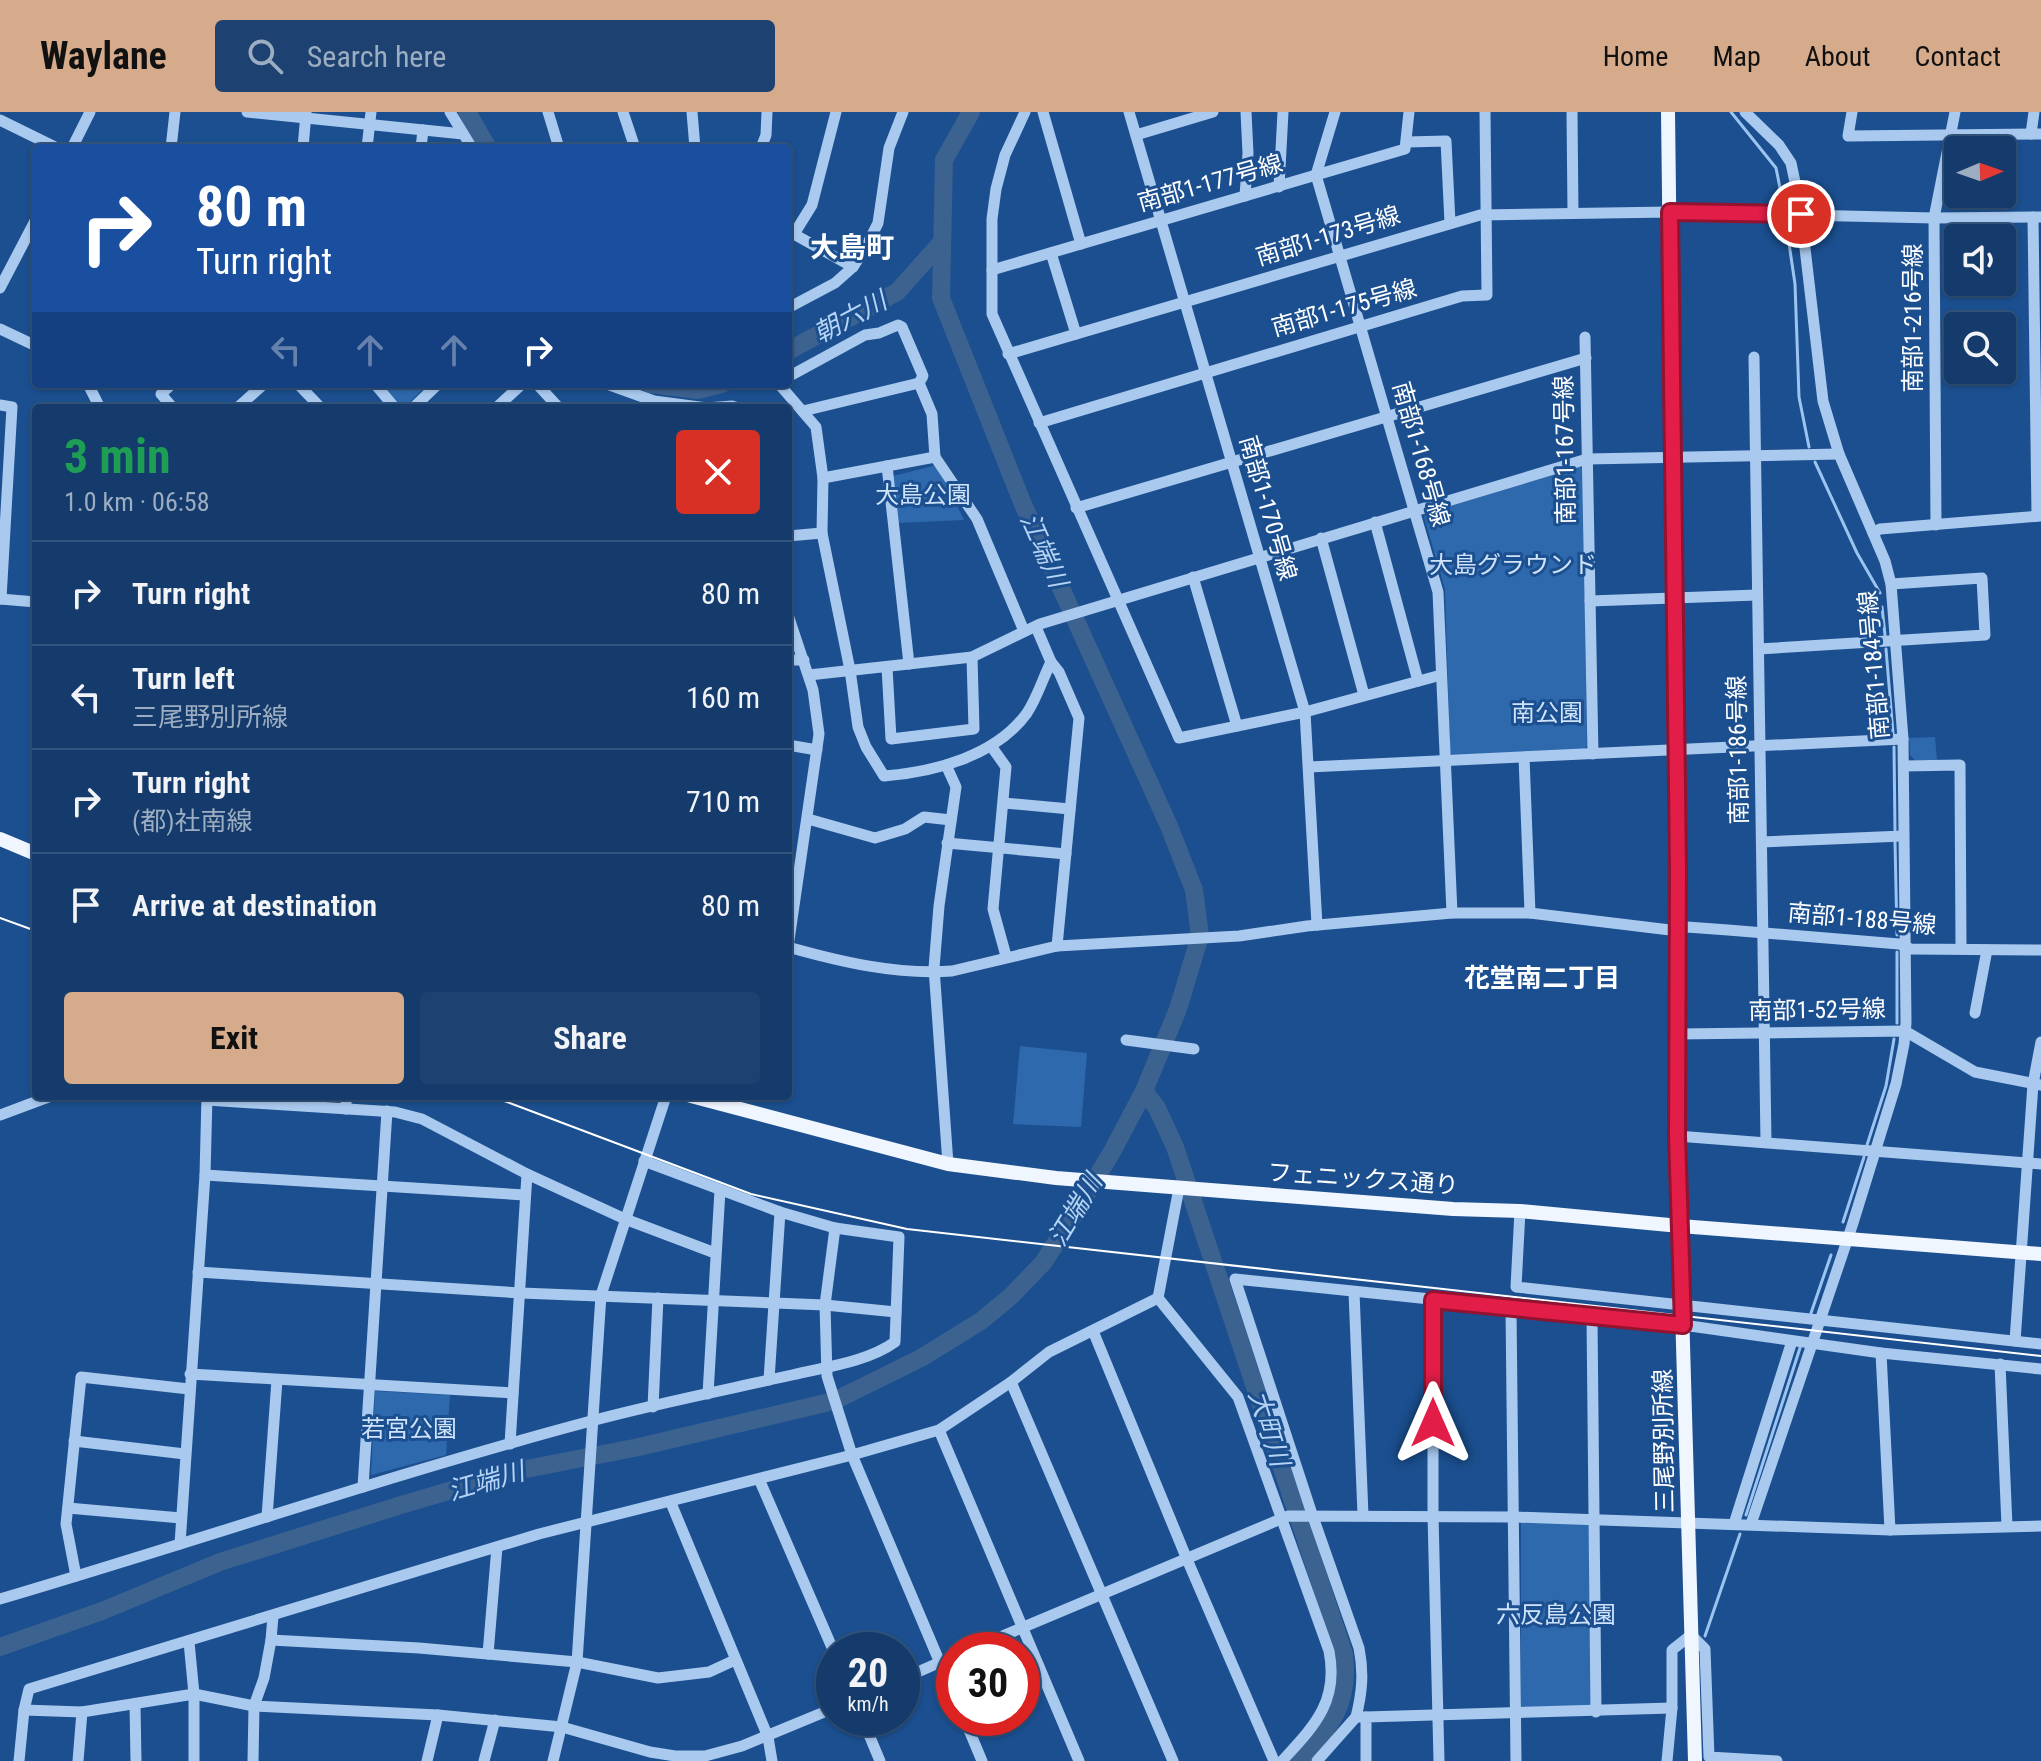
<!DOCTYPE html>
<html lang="en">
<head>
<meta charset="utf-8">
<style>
	:root { --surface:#143b6b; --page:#1d4271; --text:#f1f3f6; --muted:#9dadc1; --line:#33557e; --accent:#d6ab8b }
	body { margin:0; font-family:"Roboto Condensed","Noto Sans JP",sans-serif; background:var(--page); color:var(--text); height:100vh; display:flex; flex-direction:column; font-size:30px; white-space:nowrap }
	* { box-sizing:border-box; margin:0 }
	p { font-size:26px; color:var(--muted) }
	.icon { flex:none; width:44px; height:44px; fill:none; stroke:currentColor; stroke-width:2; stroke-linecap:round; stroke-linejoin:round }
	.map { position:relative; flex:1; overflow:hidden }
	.drawer { position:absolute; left:32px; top:292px; width:760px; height:696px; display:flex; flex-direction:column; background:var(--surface); border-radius:8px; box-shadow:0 2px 6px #0004,0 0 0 2px var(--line) }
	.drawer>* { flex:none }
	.top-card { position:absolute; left:32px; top:32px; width:760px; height:244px; border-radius:8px; box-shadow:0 2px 6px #0004,0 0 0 2px var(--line); background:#1a4fa0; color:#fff; overflow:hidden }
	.needle { width:52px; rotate:88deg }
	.fabs { position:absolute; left:1944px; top:24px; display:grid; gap:16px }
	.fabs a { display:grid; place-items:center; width:72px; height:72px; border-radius:8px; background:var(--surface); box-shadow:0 2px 6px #0004,0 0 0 2px var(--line); font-size:40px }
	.speed { position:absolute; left:816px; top:1520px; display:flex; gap:16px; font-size:40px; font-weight:700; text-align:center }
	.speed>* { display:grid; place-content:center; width:104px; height:104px; border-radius:50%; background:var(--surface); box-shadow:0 2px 6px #0004,0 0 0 2px var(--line); line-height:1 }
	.speed small { font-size:20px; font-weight:400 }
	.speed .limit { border:12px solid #d22; background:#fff; color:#111 }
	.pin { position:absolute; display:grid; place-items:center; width:68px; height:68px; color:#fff; margin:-34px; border:4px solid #fff; border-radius:50%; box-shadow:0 2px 8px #0007 }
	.me { position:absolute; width:88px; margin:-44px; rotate:0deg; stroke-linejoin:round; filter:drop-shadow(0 0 6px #0008) }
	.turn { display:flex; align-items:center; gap:28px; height:168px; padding:0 32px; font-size:36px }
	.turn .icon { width:104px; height:104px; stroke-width:2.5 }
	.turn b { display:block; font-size:56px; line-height:68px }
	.lanes { display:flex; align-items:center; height:76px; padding:0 32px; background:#0003; justify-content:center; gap:40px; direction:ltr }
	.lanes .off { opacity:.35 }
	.round { display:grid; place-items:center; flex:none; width:84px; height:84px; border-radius:8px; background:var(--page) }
	.head { display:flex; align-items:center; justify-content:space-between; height:136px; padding:0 32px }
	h1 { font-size:48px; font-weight:700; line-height:60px; color:#1e9e55 }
	.action { display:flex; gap:16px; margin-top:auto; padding:16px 32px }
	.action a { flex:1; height:92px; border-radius:8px; background:var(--accent); color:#111; font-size:32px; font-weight:700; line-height:92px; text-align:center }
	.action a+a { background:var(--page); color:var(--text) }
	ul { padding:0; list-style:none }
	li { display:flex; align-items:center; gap:24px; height:104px; padding:0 32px; border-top:2px solid var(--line) }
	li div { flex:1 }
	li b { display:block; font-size:30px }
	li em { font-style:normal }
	header { display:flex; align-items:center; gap:48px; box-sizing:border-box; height:112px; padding:0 40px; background:var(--accent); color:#111 }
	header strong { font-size:38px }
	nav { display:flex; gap:44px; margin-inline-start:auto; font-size:28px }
	.search { width:560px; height:72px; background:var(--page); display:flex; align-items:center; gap:20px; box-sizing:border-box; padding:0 28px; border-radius:8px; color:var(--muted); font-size:30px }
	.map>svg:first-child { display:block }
	.green { fill:#2e69ad }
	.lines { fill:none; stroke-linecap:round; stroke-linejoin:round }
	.stream { stroke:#9cc4f0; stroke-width:3 }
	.river { stroke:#3c6290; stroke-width:18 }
	.minor { stroke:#a9c9ee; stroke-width:11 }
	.major { stroke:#f0f6ff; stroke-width:14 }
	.tram { stroke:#fff; stroke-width:2 }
	.route-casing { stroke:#92132f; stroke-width:20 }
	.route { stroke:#e11d48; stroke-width:14 }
	.labels { text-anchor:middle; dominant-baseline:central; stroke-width:6; stroke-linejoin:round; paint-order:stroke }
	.street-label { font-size:24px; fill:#fff; stroke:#1b4f8f }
	.park-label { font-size:24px; fill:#cfe3fa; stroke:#1b4f8f }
	.water-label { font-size:26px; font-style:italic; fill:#b5d3f5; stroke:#1b4f8f }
	.neighbourhood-label { font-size:26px; font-weight:bold; fill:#fff; stroke:#1b4f8f }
	.quarter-label { font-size:28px; font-weight:bold; fill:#fff; stroke:#1b4f8f }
</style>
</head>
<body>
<header>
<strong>Waylane</strong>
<div class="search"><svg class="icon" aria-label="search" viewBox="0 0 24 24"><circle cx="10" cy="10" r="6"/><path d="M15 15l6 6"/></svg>Search here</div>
<nav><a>Home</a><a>Map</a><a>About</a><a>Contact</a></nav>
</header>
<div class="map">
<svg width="2041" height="1649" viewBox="0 0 2041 1649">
	<rect width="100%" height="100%" fill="#1b4f8f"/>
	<g class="green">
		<polygon points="378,272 428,272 404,296 398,296"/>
		<polygon points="937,353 964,408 898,411 893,364"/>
		<polygon points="1580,355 1583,357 1587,634 1584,638 1453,643 1450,641 1445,477 1424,405 1427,401"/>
		<polygon points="1935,625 1937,648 1915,648 1910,643 1909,626"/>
		<polygon points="1020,934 1087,941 1081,1015 1013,1012"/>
		<polygon points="375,1279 450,1283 446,1343 371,1363"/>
		<polygon points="1521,1410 1590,1412 1593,1594 1521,1596"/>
	</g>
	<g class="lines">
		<g class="stream">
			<polyline points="1731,0 1776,56 1783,91"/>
			<polyline points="1786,111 1795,172 1799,285 1809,335"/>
			<polyline points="1815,350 1857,441 1880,481"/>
			<polyline points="1882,495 1885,523"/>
			<polyline points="1886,537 1893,621"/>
			<polyline points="1894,635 1895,718"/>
			<polyline points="1895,730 1897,823"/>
			<polyline points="1897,911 1897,840"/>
			<polyline points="1867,1033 1886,974 1894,927"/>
			<polyline points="1843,1110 1864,1045"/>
			<polyline points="1811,1201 1831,1143"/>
			<polyline points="1746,1403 1800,1236"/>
			<polyline points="1705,1524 1740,1422"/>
		</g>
		<g class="river">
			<polyline points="467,0 488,36"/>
			<polyline points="788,239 897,180 941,131"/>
			<polyline points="650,272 698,278 722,272"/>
			<path d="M1144,979L1157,996L1175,1035L1344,1542C1350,1591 1331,1616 1298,1649"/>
			<polyline points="0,1535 102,1499 220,1450 401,1393 521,1358 639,1335 834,1289 921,1246 981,1209 1010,1185 1043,1151 1074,1103 1113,1038 1144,979 1178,897 1200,824 1194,778 1169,714 1022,390 941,186 944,48 971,0"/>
		</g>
		<g class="minor">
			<polyline points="247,0 463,22"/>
			<polyline points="450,0 472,36"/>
			<polyline points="548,0 559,36"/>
			<polyline points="623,0 635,36"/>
			<polyline points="692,0 695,36"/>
			<polyline points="1025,0 1005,43 996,77 992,107 992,202 1179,626 1305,600 1441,563"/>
			<polyline points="1043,0 1081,132"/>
			<polyline points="1129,0 1305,600 1317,813"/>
			<polyline points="1335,0 1316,63 1438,480 1452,801"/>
			<polyline points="1572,0 1573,101"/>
			<polyline points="1745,0 1779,33 1791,51 1800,94 1823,289 1839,342 1885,449 1891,472 1903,627 1906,911 1904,932 1896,972 1852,1114 1751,1412"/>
			<polyline points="1852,0 1848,24 2041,22"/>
			<polyline points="0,8 57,36"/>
			<polyline points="2031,22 2034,0"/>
			<polyline points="1136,23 1213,0"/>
			<polyline points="1407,30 1446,29 1450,111"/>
			<polyline points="72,36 90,0"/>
			<polyline points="171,36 175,0"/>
			<polyline points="303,36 306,1"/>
			<polyline points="367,36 371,0"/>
			<polyline points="421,36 423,18"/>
			<polyline points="761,36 766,23 767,0"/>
			<polyline points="1279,75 1283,0"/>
			<polyline points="1245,84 1248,41 1246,0"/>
			<polyline points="2033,105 2037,404"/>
			<polyline points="790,120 853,155"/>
			<polyline points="794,122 812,93 836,0"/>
			<polyline points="1051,141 1076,222"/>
			<polyline points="992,158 1405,37 1409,0"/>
			<polyline points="0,176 36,107"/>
			<polyline points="788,196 835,171 853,155 866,135 878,111 889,36 903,0"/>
			<polyline points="0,217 36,234"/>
			<polyline points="1585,225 1593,642"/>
			<polyline points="1008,242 1480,103 1670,100 1934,106 2041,105"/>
			<polyline points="1754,245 1766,1030"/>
			<polyline points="788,265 865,223 879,221 898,213 902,215 923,264 919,271"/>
			<polyline points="88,272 100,296"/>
			<polyline points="172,272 161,282 173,296"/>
			<polyline points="298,272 321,296"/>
			<polyline points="375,272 395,296"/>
			<polyline points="537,272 559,296"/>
			<polyline points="607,272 654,289 707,296"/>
			<path d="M779,272L816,315L823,366L822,421L850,558L858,615L866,635L884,664C935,660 996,644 1027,601C1037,586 1043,566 1051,550L1036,515"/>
			<polyline points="0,293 12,295 1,487"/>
			<polyline points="237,296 264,272"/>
			<polyline points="413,296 438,272"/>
			<polyline points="496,296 522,272"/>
			<polyline points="706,296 732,294 738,296"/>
			<polyline points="803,299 919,271 932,302 935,345 977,407 1024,519"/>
			<polyline points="1039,311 1462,184 1487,183 1485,0"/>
			<polyline points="887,354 909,552"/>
			<polyline points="823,366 935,345"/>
			<polyline points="1076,396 1586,246"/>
			<polyline points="1375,410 1418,569"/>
			<polyline points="1936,413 1934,106 1955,0"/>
			<polyline points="1873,421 1880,417 2041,404"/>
			<polyline points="788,424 822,421"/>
			<polyline points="1321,426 1364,583"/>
			<polyline points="1193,465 1237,614"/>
			<polyline points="0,487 36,490"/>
			<polyline points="1590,489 1757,483"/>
			<polyline points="788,503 813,578 819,622 788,835"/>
			<polyline points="1759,537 1985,523 1982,466 1891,472"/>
			<polyline points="788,548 804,548"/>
			<polyline points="1051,550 1059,560 1079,606 1057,834"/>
			<polyline points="887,555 891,627 974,617 972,545"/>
			<polyline points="809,563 972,545 1040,512 1587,347 1839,342"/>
			<polyline points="788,633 817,638"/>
			<polyline points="991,634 1006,655 993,797 1006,844"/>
			<polyline points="1524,645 1530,801"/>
			<polyline points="946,653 956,675 939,794 934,856 948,1052"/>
			<polyline points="1904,654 1960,653 1961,836"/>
			<polyline points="1309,655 1903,627"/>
			<polyline points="1004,691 1070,697"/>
			<polyline points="808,707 875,726 905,717 924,705 951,708"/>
			<polyline points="1762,730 1903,724"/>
			<polyline points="947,731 1066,742"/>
			<path d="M788,835C841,850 897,863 952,859L1057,834L1239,824L1307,814L1452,801H1530L1670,818L1687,815L1728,818L1899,832L1911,837L2041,838"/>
			<polyline points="1975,901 1987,838"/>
			<polyline points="1678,922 1905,919 1975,960 2041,973"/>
			<polyline points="1126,928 1194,937"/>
			<polyline points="207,988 395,1000 422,1007 527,1062 510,1332"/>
			<polyline points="346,997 346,984"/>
			<polyline points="0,1003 51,984"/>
			<polyline points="1677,1024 2041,1052"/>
			<polyline points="527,1062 625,1107 715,1141"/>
			<polyline points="205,1063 525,1083"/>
			<polyline points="1520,1099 1516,1175 2041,1232"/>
			<polyline points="198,1160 521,1181 825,1193 896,1200"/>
			<polyline points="1354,1180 1363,1403"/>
			<polyline points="1158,1186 1179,1076"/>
			<polyline points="1433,1188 1433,1403 1439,1649"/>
			<polyline points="1511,1197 1516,1649"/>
			<polyline points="1592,1206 1596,1600"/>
			<polyline points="1093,1219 1186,1445 1274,1649"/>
			<polyline points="2015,1229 2033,972 2041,930"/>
			<polyline points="1881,1241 1890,1418"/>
			<polyline points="2000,1252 2007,1414"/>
			<polyline points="190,1262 513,1281"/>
			<polyline points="769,1268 780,1100"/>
			<polyline points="1011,1270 1173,1649"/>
			<polyline points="708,1282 720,1078"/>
			<polyline points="653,1295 658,1186"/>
			<polyline points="939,1318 1079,1649"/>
			<polyline points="74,1329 185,1342"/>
			<polyline points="759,1367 834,1540"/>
			<polyline points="363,1375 387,999"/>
			<polyline points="671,1391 768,1625 772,1649"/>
			<polyline points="68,1396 181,1406"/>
			<polyline points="267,1405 277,1268"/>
			<polyline points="1734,1412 1792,1229"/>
			<polyline points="180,1432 205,1063 207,984"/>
			<polyline points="76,1464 66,1412 81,1265 189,1277"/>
			<path d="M0,1487C197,1429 392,1362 591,1309C658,1291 725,1278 792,1263C825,1255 867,1250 895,1230L899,1125L835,1116L780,1100L644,1049"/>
			<polyline points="271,1528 419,1536 577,1550 658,1566 709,1560 735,1548"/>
			<polyline points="189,1530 194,1582 194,1649"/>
			<polyline points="969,1538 1288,1404 1515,1405 1890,1418 2041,1414"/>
			<polyline points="488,1542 497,1435"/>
			<polyline points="902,1567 954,1544"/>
			<path d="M954,1584L852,1343L939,1318L1011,1270L1049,1240L1158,1186L1238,1285L1329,1539C1339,1590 1314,1614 1282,1649"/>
			<polyline points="135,1592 136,1649"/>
			<polyline points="24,1598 82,1600 194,1582 254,1594 438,1603 562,1615 650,1640 675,1644 705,1644 742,1634 834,1596"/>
			<path d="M1366,1605H1356C1362,1581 1364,1561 1359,1536L1312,1402L1235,1167L1683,1213L1881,1241L2041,1257"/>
			<polyline points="862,1606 880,1649"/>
			<polyline points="964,1606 982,1649"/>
			<polyline points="19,1649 24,1598 29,1577 539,1422 852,1343 827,1264 825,1193 835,1116"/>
			<polyline points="78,1649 82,1600"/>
			<polyline points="253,1649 254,1594 264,1566 271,1528 273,1504"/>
			<polyline points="427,1649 438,1603"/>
			<polyline points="484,1649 495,1608"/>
			<polyline points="553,1649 577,1550 601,1183 666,984"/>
			<polyline points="1317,1649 1356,1605"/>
			<polyline points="1366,1649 1366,1605 1672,1596"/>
			<polyline points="1667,1649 1672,1596 1672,1538 1691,1523 1705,1537 1709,1645 1777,1649"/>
		</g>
		<g class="major">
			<polyline points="1668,0 1678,816 1676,836 1677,1024 1695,1649"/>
			<polyline points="0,727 36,742"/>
			<polyline points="691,984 948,1052 1056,1066 1453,1097 1520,1099 1680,1114 2041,1142"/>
		</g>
		<g class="tram">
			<polyline points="0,806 36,819"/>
			<polyline points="491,984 751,1082 907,1117 2041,1244"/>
		</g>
	</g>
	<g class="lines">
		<defs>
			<polyline id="route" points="1433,1311 1433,1188 1683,1213 1677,1024 1678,757 1670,100 1801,102"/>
		</defs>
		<use href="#route" class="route-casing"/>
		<use href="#route" class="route"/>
	</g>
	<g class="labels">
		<g class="street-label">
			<text transform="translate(1210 71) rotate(-16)">南部1-177号線</text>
			<text transform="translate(1328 124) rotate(-17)">南部1-173号線</text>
			<text transform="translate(1344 196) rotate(-16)">南部1-175号線</text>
			<text transform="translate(1913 206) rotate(-90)">南部1-216号線</text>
			<text transform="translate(1565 338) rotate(-91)">南部1-167号線</text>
			<text transform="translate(1421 342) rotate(74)">南部1-168号線</text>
			<text transform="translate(1268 396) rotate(74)">南部1-170号線</text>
			<text transform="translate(1874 553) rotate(-95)">南部1-184号線</text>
			<text transform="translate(1738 638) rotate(-91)">南部1-186号線</text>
			<text transform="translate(1862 807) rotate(5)">南部1-188号線</text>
			<text transform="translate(1817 898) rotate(-1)">南部1-52号線</text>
			<text transform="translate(1363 1067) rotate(4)">フェニックス通り</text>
			<text transform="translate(1664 1329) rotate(-91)">三尾野別所線</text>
		</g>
		<g class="park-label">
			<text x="923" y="383">大島公園</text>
			<text x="1513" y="453">大島グラウンド</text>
			<text x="1547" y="601">南公園</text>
			<text x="409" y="1317">若宮公園</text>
			<text x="1556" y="1503">六反島公園</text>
		</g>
		<g class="water-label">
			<text transform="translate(850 205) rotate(-28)">朝六川</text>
			<text transform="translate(1044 438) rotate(66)">江端川</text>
			<text transform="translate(1075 1098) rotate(-59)">江端川</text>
			<text transform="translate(1269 1316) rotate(72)">大町川</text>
			<text transform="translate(486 1369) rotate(-16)">江端川</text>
		</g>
		<g class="neighbourhood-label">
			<text x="1542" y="866">花堂南二丁目</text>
		</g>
		<g class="quarter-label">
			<text x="852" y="135">大島町</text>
		</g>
	</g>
</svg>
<div class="fabs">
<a><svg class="needle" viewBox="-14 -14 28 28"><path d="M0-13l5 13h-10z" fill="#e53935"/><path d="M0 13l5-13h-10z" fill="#9dadc1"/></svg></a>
<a><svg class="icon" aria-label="sound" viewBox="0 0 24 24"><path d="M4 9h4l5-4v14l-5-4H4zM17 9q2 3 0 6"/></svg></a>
<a><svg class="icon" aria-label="search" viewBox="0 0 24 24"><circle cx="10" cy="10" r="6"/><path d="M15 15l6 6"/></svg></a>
</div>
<div class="speed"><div>20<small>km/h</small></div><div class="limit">30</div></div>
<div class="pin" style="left:1801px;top:102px;background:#d93025"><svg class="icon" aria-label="arrive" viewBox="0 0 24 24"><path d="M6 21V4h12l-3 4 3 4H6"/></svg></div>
<svg class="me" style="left:1433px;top:1311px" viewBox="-20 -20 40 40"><path d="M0-17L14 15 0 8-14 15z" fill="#e11d48" stroke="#fff" stroke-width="4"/></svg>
<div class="top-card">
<div class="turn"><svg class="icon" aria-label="right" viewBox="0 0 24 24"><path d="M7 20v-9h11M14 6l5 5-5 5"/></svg><div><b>80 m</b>Turn right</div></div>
<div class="lanes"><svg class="icon off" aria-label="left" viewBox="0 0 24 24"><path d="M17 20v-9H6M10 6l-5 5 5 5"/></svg><svg class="icon off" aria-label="ahead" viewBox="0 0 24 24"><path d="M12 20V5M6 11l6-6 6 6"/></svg><svg class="icon off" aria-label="ahead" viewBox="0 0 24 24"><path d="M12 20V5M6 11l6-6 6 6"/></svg><svg class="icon" aria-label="right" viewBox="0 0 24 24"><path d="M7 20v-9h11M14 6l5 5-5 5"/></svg></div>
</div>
<section class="drawer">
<div class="head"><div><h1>3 min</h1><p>1.0 km · 06:58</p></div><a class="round" style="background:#d93025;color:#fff"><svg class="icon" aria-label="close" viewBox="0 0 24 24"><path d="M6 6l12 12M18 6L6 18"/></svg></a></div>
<ul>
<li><svg class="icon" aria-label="right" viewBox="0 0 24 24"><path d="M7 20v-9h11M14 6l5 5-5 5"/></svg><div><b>Turn right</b></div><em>80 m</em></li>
<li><svg class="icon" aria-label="left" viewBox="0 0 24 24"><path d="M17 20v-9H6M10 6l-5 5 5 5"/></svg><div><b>Turn left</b><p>三尾野別所線</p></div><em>160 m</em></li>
<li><svg class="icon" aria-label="right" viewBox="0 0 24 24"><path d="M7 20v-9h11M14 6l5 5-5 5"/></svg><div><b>Turn right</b><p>(都)社南線</p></div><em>710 m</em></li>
<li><svg class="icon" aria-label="arrive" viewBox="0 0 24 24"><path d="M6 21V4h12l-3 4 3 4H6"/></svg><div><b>Arrive at destination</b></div><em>80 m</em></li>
</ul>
<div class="action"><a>Exit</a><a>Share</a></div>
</section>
</div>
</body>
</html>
